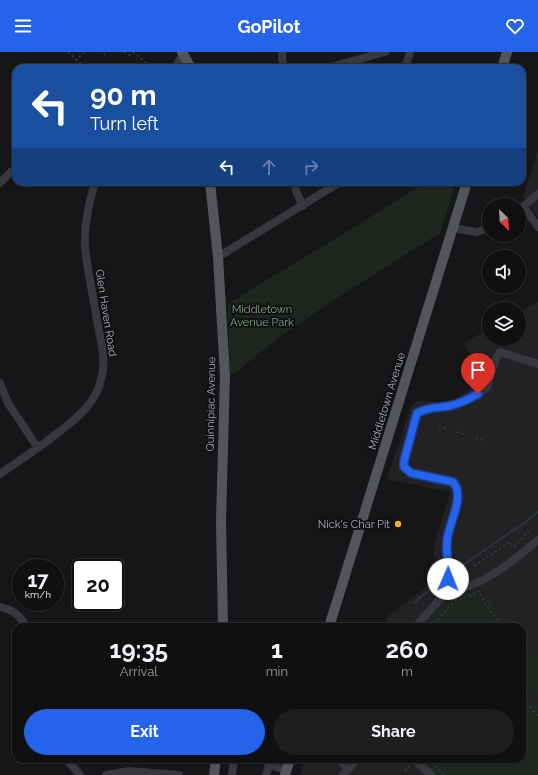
<!DOCTYPE html>
<html lang="en">
<head>
<meta charset="utf-8">
<style>
	:root { --surface:#101012; --page:#1e1e20; --text:#f1f3f6; --muted:#9c9d9f; --line:#303032; --accent:#2563eb }
	body { margin:0; font-family:Raleway,sans-serif; background:var(--page); color:var(--text); height:100vh; display:flex; flex-direction:column; font-size:15px; white-space:nowrap }
	* { box-sizing:border-box; margin:0 }
	p { font-size:13px; color:var(--muted) }
	.icon { flex:none; width:22px; height:22px; fill:none; stroke:currentColor; stroke-width:2; stroke-linecap:round; stroke-linejoin:round }
	.map { position:relative; flex:1; overflow:hidden }
	.drawer { position:absolute; left:12px; top:571px; width:514px; height:140px; display:flex; flex-direction:column; background:var(--surface); border-radius:12px; box-shadow:0 1px 3px #0004,0 0 0 1px var(--line) }
	.drawer>* { flex:none }
	.banner { position:absolute; left:12px; top:12px; width:514px; height:122px; border-radius:12px; box-shadow:0 1px 3px #0004,0 0 0 1px var(--line); background:#1a4fa0; color:#fff; overflow:hidden }
	.needle { width:26px; rotate:155deg }
	.controls { position:absolute; left:482px; top:146px; display:grid; gap:8px }
	.controls a { display:grid; place-items:center; width:44px; height:44px; border-radius:50%; background:var(--surface); box-shadow:0 1px 3px #0004,0 0 0 1px var(--line); font-size:20px }
	.speed { position:absolute; left:12px; top:507px; display:flex; gap:8px; font-size:20px; font-weight:700; text-align:center }
	.speed>* { display:grid; place-content:center; width:52px; height:52px; border-radius:50%; background:var(--surface); box-shadow:0 1px 3px #0004,0 0 0 1px var(--line); line-height:1 }
	.speed small { font-size:10px; font-weight:400 }
	.speed .limit { border:2px solid #111; border-radius:6px; background:#fff; color:#111 }
	.pin { position:absolute; display:grid; place-items:center; width:34px; height:34px; color:#fff; margin:-41px -17px; border-radius:50% 50% 50% 0; rotate:-45deg; box-shadow:0 0 4px #0007 }
	.pin .icon { rotate:45deg }
	.me { position:absolute; width:44px; margin:-22px; rotate:1deg; stroke-linejoin:round; filter:drop-shadow(0 0 3px #0008) }
	.turn { display:flex; align-items:center; gap:14px; height:84px; padding:0 12px; font-size:18px }
	.turn .icon { width:52px; height:52px; stroke-width:2.5 }
	.turn b { display:block; font-size:28px; line-height:34px }
	.lanes { display:flex; align-items:center; height:38px; padding:0 12px; background:#0003; justify-content:center; gap:20px; direction:ltr }
	.lanes .off { opacity:.35 }
	.eta { display:flex; justify-content:space-evenly; align-items:center; height:68px; text-align:center }
	.eta b { font-size:24px; font-weight:700; line-height:28px }
	.button { display:flex; gap:8px; margin-top:auto; padding:8px 12px }
	.button a { flex:1; height:46px; border-radius:24px; background:var(--accent); color:#fff; font-size:16px; font-weight:700; line-height:46px; text-align:center }
	.button a+a { background:var(--page); color:var(--text) }
	header { display:flex; justify-content:space-between; align-items:center; height:52px; padding:0 12px; background:var(--accent); color:#fff; font-size:18px; font-weight:700 }
	.map>svg:first-child { display:block }
	.built { fill:#222225 }
	.green { fill:#1e261f }
	.lines { fill:none; stroke-linecap:round; stroke-linejoin:round }
	.stream { stroke:#2c353c; stroke-width:2 }
	.path { stroke:#3d3f44; stroke-width:1.5; stroke-dasharray:2 3; stroke-linecap:butt }
	.minor { stroke:#37383d; stroke-width:8 }
	.major { stroke:#53555c; stroke-width:10 }
	.route-casing { stroke:#184099; stroke-width:10 }
	.route { stroke:#2563eb; stroke-width:7 }
	.poi-dot { fill:#f2b134; stroke:#111113; stroke-width:1.5 }
	.labels { text-anchor:middle; dominant-baseline:central; stroke-width:4; stroke-linejoin:round; paint-order:stroke }
	.park-label { font-size:11px; fill:#7fa381; stroke:#111113 }
	.street-label { font-size:11px; fill:#a8adb8; stroke:#111113 }
	.poi-label { font-size:11px; fill:#a8adb8; stroke:#111113; text-anchor:end }
</style>
</head>
<body>
<header><svg class="icon" aria-label="menu" viewBox="0 0 24 24"><path d="M4 6h16M4 12h16M4 18h16"/></svg>GoPilot<svg class="icon" aria-label="heart" viewBox="0 0 24 24"><path d="M12 20l-8-8c-3-5 5-10 8-4 3-6 11-1 8 4z"/></svg></header>
<div class="map">
<svg width="538" height="723" viewBox="0 0 538 723">
	<rect width="100%" height="100%" fill="#161618"/>
	<g class="built">
		<polygon points="538,99 538,165 523,145"/>
		<polygon points="538,250 538,723 300,723 305,707 522,707 522,575 385,575 388,564 438,526 433,498 450,440 387,427 411,354 417,349 444,350 458,345 471,337 478,319 464,291 489,277 489,287 519,287 519,260"/>
	</g>
	<g class="green">
		<path d="M425,130H456L440,181L343,242L275,288L235,321L230,322L228,252C294,210 361,173 425,130Z"/>
		<polygon points="477,538 475,547 480,549 483,540 510,575 420,575 450,546"/>
		<polygon points="527,596 538,606 538,644 522,628 522,599"/>
		<polygon points="522,641 538,657 538,723 437,723 421,707 522,707"/>
	</g>
	<g class="lines">
		<g class="stream">
			<polyline points="454,519 524,471 538,460"/>
			<polyline points="414,551 439,530"/>
		</g>
		<g class="path">
			<polyline points="68,0 86,16"/>
			<polyline points="124,0 130,3 132,0"/>
			<polyline points="133,0 150,14"/>
			<polyline points="104,3 105,0"/>
			<polyline points="76,9 84,0"/>
			<polyline points="439,374 449,377"/>
			<polyline points="457,380 467,383"/>
			<polyline points="476,386 486,389"/>
			<polyline points="474,514 510,490 514,495 532,476"/>
			<path d="M431,575L454,550L480,539C483,553 495,564 504,575"/>
			<polyline points="522,648 538,664"/>
			<polyline points="429,707 444,723"/>
			<polyline points="405,719 410,713"/>
		</g>
		<g class="minor">
			<polyline points="282,0 283,16"/>
			<polyline points="175,16 183,2"/>
			<polyline points="327,16 385,0"/>
			<polyline points="405,16 410,0"/>
			<polyline points="295,130 296,139 303,154"/>
			<polyline points="0,131 16,115"/>
			<polyline points="524,155 538,175"/>
			<polyline points="519,158 538,142"/>
			<polyline points="453,176 476,180 489,176"/>
			<polyline points="218,205 340,130"/>
			<polyline points="0,331 8,351 38,396"/>
			<path d="M0,422C20,408 40,395 59,380C71,370 84,361 92,348C98,339 102,327 103,317C105,303 101,288 98,274C94,247 87,220 85,193C84,171 89,150 95,130"/>
			<path d="M447,538C482,536 512,510 538,488"/>
			<path d="M0,555C13,558 20,563 26,575"/>
			<polyline points="415,575 442,545 447,538 449,515 447,491 448,482 457,452 458,442 458,436 453,430 411,421 404,415 404,409 417,361 425,357 450,354 465,349 478,342 487,335 496,306 500,300 538,312"/>
			<polyline points="66,707 80,723"/>
			<polyline points="339,707 348,717"/>
			<polyline points="414,707 431,723"/>
			<polyline points="106,723 129,719 179,723"/>
			<polyline points="232,723 234,707"/>
			<polyline points="266,723 269,713 286,718"/>
			<polyline points="343,723 357,707"/>
		</g>
		<g class="major">
			<polyline points="182,0 191,16"/>
			<polyline points="502,16 507,0"/>
			<polyline points="210,130 218,205 225,324 221,468 223,575"/>
			<polyline points="329,575 467,130"/>
			<polyline points="214,723 216,707"/>
			<polyline points="285,723 290,707"/>
		</g>
	</g>
	<g class="lines">
		<defs>
			<path id="route" d="M448,527C449,514 446,502 447,489C448,472 466,445 453,430L411,421L404,415V409L417,361C428,355 437,356 449,354C459,352 469,347 478,342"/>
		</defs>
		<use href="#route" class="route-casing"/>
		<use href="#route" class="route"/>
	</g>
	<circle class="poi-dot" cx="398" cy="472" r="4"/>
	<g class="labels">
		<g class="park-label">
			<text x="262" y="257">Middletown<tspan x="262" dy="13">Avenue Park</tspan></text>
		</g>
		<g class="street-label">
			<text transform="translate(106 261) rotate(81)">Glen Haven Road</text>
			<text transform="translate(387 349) rotate(-73)">Middletown Avenue</text>
			<text transform="translate(211 352) rotate(-89)">Quinnipiac Avenue</text>
		</g>
		<g class="poi-label">
			<text x="390" y="472">Nick's Char Pit</text>
		</g>
	</g>
</svg>
<div class="controls">
<a><svg class="needle" viewBox="-14 -14 28 28"><path d="M0-13l5 13h-10z" fill="#e53935"/><path d="M0 13l5-13h-10z" fill="#9c9d9f"/></svg></a>
<a><svg class="icon" aria-label="sound" viewBox="0 0 24 24"><path d="M4 9h4l5-4v14l-5-4H4zM17 9q2 3 0 6"/></svg></a>
<a><svg class="icon" aria-label="layers" viewBox="0 0 24 24"><path d="M12 4l9 5-9 5-9-5zM3 14l9 5 9-5"/></svg></a>
</div>
<div class="speed"><div>17<small>km/h</small></div><div class="limit">20</div></div>
<div class="pin" style="left:478px;top:342px;background:#d93025"><svg class="icon" aria-label="arrive" viewBox="0 0 24 24"><path d="M6 21V4h12l-3 4 3 4H6"/></svg></div>
<svg class="me" style="left:448px;top:527px" viewBox="-20 -20 40 40"><circle r="19" fill="#fff"/><path d="M0-13L10 11 0 6-10 11z" fill="#2563eb"/></svg>
<div class="banner">
<div class="turn"><svg class="icon" aria-label="left" viewBox="0 0 24 24"><path d="M17 20v-9H6M10 6l-5 5 5 5"/></svg><div><b>90 m</b>Turn left</div></div>
<div class="lanes"><svg class="icon" aria-label="left" viewBox="0 0 24 24"><path d="M17 20v-9H6M10 6l-5 5 5 5"/></svg><svg class="icon off" aria-label="ahead" viewBox="0 0 24 24"><path d="M12 20V5M6 11l6-6 6 6"/></svg><svg class="icon off" aria-label="right" viewBox="0 0 24 24"><path d="M7 20v-9h11M14 6l5 5-5 5"/></svg></div>
</div>
<section class="drawer">
<div class="eta">
<div><b>19:35</b><p>Arrival</p></div>
<div><b>1</b><p>min</p></div>
<div><b>260</b><p>m</p></div>
</div>
<div class="button"><a>Exit</a><a>Share</a></div>
</section>
</div>
</body>
</html>
